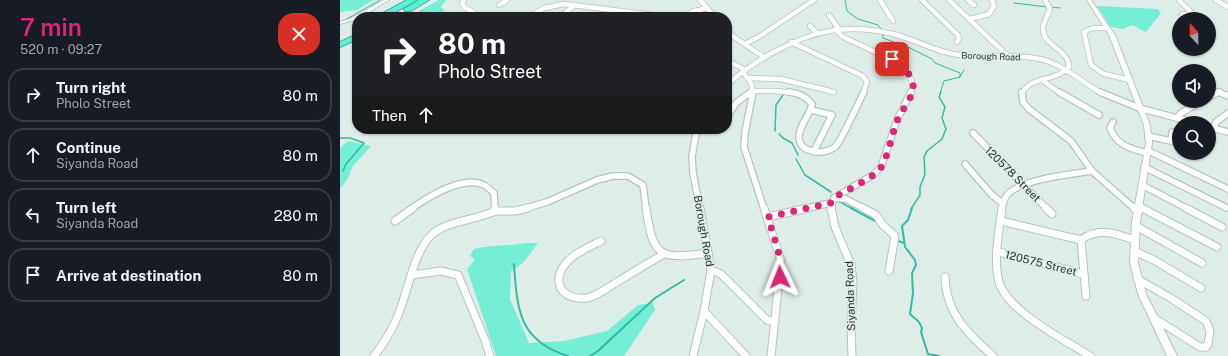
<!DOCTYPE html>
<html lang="en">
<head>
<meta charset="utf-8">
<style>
	:root { --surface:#171b24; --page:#20242c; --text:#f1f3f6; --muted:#9ea1a6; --line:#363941; --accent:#db2777 }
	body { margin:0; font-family:"Public Sans",sans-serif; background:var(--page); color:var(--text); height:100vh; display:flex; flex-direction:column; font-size:15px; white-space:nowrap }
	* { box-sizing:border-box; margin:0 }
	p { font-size:13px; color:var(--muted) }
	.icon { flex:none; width:22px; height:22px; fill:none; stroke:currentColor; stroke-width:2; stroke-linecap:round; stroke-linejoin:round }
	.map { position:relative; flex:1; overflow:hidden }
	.details { display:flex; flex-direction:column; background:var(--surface); width:340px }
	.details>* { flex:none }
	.top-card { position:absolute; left:12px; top:12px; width:380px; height:122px; border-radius:16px; box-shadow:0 1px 3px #0004; background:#202124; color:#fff; overflow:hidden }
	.needle { width:26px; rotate:339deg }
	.tools { position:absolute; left:832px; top:12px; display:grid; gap:8px }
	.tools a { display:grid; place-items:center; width:44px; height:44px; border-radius:50%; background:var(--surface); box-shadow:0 1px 3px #0004; font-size:20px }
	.pin { position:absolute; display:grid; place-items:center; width:34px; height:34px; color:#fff; margin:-17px; border-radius:8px; box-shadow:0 2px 6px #0006 }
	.me { position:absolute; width:44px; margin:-22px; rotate:358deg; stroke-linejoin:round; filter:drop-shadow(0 0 3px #0008) }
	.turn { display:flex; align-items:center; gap:14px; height:84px; padding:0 20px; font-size:18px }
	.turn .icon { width:52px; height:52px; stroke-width:2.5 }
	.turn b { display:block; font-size:28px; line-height:34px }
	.then { display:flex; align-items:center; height:38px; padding:0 20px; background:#0003; gap:8px; font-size:15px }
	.round { display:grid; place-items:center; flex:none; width:42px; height:42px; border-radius:16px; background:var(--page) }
	.overview { display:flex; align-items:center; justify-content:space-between; height:68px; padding:0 20px }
	h1 { font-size:24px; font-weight:600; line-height:30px; color:var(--accent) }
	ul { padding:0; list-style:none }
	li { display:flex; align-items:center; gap:12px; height:54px; margin:0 8px 6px; padding:0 12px; border:2px solid var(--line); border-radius:16px }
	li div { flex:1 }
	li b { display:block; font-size:15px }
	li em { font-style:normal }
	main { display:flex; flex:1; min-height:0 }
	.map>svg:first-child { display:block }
	.green { fill:#74efd4 }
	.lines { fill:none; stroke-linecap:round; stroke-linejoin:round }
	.stream-far2 { stroke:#2fbea3; stroke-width:1 }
	.stream-far1 { stroke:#2fbea3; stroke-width:1.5 }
	.stream { stroke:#2fbea3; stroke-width:2 }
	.minor-far2-casing { stroke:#b6c3bf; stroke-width:6 }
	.minor-far1-casing { stroke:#b6c3bf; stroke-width:8 }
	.minor-casing { stroke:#b6c3bf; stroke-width:9 }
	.tertiary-casing { stroke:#b6c3bf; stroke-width:2 }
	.motorway-casing { stroke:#4ab09b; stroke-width:2 }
	.minor-far2 { stroke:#fff; stroke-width:4.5 }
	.minor-far1 { stroke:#fff; stroke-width:5.5 }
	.minor { stroke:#fff; stroke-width:7 }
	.tertiary { fill:#fff; fill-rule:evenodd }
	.motorway { fill:#59f3d3; fill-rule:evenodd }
	.route { stroke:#db2777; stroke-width:7; stroke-dasharray:0 12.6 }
	.labels { text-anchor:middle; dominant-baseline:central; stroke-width:3; stroke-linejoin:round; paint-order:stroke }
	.far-street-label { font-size:9px; fill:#2f3433; stroke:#dfede9 }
	.street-label { font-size:11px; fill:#2f3433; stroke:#dfede9 }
</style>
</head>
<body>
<main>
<section class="details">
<div class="overview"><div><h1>7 min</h1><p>520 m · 09:27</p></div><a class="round" style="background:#d93025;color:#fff"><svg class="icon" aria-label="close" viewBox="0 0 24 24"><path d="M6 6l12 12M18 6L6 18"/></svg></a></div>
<ul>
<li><svg class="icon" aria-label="right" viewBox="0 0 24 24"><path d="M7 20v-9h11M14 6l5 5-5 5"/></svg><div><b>Turn right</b><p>Pholo Street</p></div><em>80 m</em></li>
<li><svg class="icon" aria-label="ahead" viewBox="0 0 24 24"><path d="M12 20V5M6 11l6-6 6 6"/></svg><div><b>Continue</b><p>Siyanda Road</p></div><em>80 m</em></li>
<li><svg class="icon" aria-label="left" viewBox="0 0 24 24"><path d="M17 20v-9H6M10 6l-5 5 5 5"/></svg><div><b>Turn left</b><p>Siyanda Road</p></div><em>280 m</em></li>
<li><svg class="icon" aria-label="arrive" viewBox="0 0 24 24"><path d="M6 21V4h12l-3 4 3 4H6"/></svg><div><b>Arrive at destination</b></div><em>80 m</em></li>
</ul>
</section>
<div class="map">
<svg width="888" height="356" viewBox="0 0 888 356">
	<rect width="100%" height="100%" fill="#dfede9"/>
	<g class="green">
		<polygon points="0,0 33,0 17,10 0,12"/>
		<path d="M99,0H106L101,7L105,11C99,14 95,10 89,12C85,13 84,15 80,15L79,11Z"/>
		<polygon points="757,6 818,9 821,13 806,32 792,25 783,29 771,27"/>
		<polygon points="8,141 31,146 13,166 7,180 0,188 0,148"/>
		<path d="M185,243H198L183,263L171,271L170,299L189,343L224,341L267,331L298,305L313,303L315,310L284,356H156L127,269L135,260L130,256L134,249C151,245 168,246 185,243Z"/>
	</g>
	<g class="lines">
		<g class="stream-far2">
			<polyline points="505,0 507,11 518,19 538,25 542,30"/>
			<polyline points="674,3 707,7"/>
			<polyline points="710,7 720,8"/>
			<polyline points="0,23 40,0"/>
			<polyline points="543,34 543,38 570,48 592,59 595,63 620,73 620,77 604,81 600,93"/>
			<polyline points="620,77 624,70"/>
		</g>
		<g class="stream-far1">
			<polyline points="435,131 436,105 443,95"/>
			<polyline points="123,133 128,129"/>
			<polyline points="439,134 443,138 452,143 458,155"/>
			<polyline points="0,138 10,138 24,143 6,164 3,171"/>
			<polyline points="456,159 465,175 491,192"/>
			<polyline points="500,202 513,209"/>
			<polyline points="571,209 580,195 580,187 585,174 584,157 587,151 602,139 606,129 602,118 605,107 599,97 601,92"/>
		</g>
		<g class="stream">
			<polyline points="511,208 537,222"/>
			<polyline points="572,208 568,220 562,226 565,247 575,260 576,265 572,273 573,293 570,314 579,322 582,328 581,332 588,354 599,356"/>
			<polyline points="558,241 564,243"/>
			<path d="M174,264C177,310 179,341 228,356"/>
			<polyline points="250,356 258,351 315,298 344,280"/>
		</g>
		<defs>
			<g id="minor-far2">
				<polyline points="124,0 122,3 124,7 142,17"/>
				<polyline points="360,0 375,17"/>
				<polyline points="540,0 553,21"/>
				<polyline points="582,0 618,35 619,39 617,42"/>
				<polyline points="609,0 668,56"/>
				<polyline points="628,0 634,5"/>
				<polyline points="839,0 854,15 842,14"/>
				<polyline points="876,0 888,7"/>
				<polyline points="159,5 167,0"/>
				<polyline points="489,15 499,29"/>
				<polyline points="189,17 204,8 224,4 329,17"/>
				<polyline points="220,17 235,5"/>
				<polyline points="344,17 354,11 368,8"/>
				<polyline points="630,19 649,14 654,6 652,0"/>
				<polyline points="470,26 476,32"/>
				<polyline points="767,28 753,28 744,32 751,65 764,74 790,80"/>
				<polyline points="495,29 503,37 559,63 570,77 573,86 571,93"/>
				<polyline points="387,30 394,37 425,58"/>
				<polyline points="451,42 523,76 527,82 523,93"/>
				<polyline points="405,44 420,36 474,0"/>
				<polyline points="387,61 406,70"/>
				<polyline points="403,72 411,83 413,93"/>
				<polyline points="409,78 441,79 494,92"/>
				<polyline points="702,80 720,93"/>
				<path d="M387,85C401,72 417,61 434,52C474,30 508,23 553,34C574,39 592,50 613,54C643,60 674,52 704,60C725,66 742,82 761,93"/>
				<polyline points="878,92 880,93"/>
				<polyline points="410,93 412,91 436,91 455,93"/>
				<path d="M682,93C692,75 716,82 729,67C729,50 704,46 703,30C702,23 708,16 710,9L705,0"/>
				<polyline points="877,93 880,91"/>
			</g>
			<g id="minor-far1">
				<polyline points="413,92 405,132 404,147 424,209"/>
				<path d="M449,92C459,93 466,96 472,104C470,116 458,126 459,138C460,154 485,155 495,147C501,142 519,101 524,92"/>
				<polyline points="682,92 683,102 689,109 731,141 752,171 795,209"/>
				<polyline points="719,92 759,115"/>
				<polyline points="760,92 799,108 856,123"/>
				<polyline points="878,92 888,96"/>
				<polyline points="869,97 879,92"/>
				<polyline points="471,110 492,115 474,151"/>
				<polyline points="387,117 396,103 411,92"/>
				<polyline points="837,118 841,113 862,101"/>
				<path d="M773,122L770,128C776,145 791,149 807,153"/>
				<polyline points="869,127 888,132"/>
				<polyline points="874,128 876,122 888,113"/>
				<polyline points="357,129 352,156 353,173 360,209"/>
				<polyline points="633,133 707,209"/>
				<polyline points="808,136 831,141 832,132 839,133"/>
				<polyline points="807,150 888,189"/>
				<polyline points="625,164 652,195 662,203"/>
				<polyline points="804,167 887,208"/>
				<polyline points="802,185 848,209"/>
				<polyline points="494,198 506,199 525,209"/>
				<polyline points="798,206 804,209"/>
				<path d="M71,209C88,197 123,175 144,185C148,187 151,191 154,193L155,209"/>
				<polyline points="183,209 207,202 257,180 273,176 288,176 303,185 306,209"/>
				<polyline points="463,209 491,203"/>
				<polyline points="491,209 494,198 533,175 541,167 557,120 571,92"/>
				<path d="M662,209C663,203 664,197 669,193C684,179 732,174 752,171"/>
			</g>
			<g id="minor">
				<path d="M306,208C313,257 319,260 368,253"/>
				<polyline points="424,208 441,261 431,356"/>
				<polyline points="491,208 495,227 511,265 513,282 511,325 512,356"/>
				<polyline points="523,208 536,215 543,225 555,236 549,271"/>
				<path d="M662,208C659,231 653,259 659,282C667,311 725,340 750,356"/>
				<polyline points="706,208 712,214"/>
				<polyline points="794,208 798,212"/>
				<polyline points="802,208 877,247"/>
				<polyline points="846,208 882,227"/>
				<polyline points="154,211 175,211 188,208"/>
				<polyline points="428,217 468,208"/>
				<polyline points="55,221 73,208"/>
				<polyline points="661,221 741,240"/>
				<polyline points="796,226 862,263"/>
				<path d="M261,241C249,247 236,252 227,262C210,281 221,301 247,298C257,296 267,288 277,282C292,273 308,263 324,254"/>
				<polyline points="794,251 814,260 861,288"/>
				<polyline points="659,252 743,274"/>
				<polyline points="371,270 381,274 427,320 435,322"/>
				<path d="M605,277C606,313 627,333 653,356"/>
				<polyline points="797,279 829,297 866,321 870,331 868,344 866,347 860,347 814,318"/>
				<path d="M746,296L741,240C759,227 775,233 794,240"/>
				<polyline points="364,311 406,356"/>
				<path d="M34,356C56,328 61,309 71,275"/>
				<path d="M150,356L145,340L118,275L101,271L71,275C88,218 106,229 153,212L155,208"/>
				<polyline points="353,356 364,311 371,270 360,208"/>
			</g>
			<g id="tertiary">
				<polygon points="44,0 49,0 21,17 17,17 17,19 0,24 0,22 10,19"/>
				<polygon points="747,0 751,0 775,35 810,125 812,143 800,222 798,263 806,294 837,356 827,356 798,294 790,263 792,222 806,143 804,125 769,35"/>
			</g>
			<g id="motorway">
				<polygon points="67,0 77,0 46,17 36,17"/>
				<polygon points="79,0 89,0 71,11 65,11 64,9"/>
				<polygon points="17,34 17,39 0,47 0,42"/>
			</g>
		</defs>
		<use href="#minor-far2" class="minor-far2-casing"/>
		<use href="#minor-far1" class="minor-far1-casing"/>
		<use href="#minor" class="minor-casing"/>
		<use href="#tertiary" class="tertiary-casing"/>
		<use href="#motorway" class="motorway-casing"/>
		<use href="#minor-far2" class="minor-far2"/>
		<use href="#minor-far1" class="minor-far1"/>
		<use href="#minor" class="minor"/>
		<use href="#tertiary" class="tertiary"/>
		<use href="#motorway" class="motorway"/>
	</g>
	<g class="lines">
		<path class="route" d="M440,277L441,261L428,217L491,203L494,198C508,189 528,181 539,170C547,162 552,133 557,121C561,110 575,96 573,85C572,75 561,63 552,59"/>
	</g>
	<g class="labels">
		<g class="far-street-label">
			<text transform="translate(651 56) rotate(2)">Borough Road</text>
		</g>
		<g class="street-label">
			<text transform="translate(673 174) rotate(45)">120578 Street</text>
			<text transform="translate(364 231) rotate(80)">Borough Road</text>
			<text transform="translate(701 263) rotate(14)">120575 Street</text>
			<text transform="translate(510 296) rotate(-92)">Siyanda Road</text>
		</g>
	</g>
</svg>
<div class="tools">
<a><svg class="needle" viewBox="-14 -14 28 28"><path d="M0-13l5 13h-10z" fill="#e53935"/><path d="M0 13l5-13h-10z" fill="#9ea1a6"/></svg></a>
<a><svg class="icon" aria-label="sound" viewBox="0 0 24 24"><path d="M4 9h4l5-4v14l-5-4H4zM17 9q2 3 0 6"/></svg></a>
<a><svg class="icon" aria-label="search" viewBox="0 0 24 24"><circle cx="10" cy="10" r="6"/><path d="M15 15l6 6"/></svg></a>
</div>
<div class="pin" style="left:552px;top:59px;background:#d93025"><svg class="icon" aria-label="arrive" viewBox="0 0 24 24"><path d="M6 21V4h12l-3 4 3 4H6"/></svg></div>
<svg class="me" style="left:440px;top:277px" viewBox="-20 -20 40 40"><path d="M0-17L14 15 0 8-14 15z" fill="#db2777" stroke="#fff" stroke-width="4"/></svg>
<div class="top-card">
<div class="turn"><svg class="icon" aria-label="right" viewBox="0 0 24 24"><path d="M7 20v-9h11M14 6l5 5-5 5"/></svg><div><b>80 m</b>Pholo Street</div></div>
<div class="then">Then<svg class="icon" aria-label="ahead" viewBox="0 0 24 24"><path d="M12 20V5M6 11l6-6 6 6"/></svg></div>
</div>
</div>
</main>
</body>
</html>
